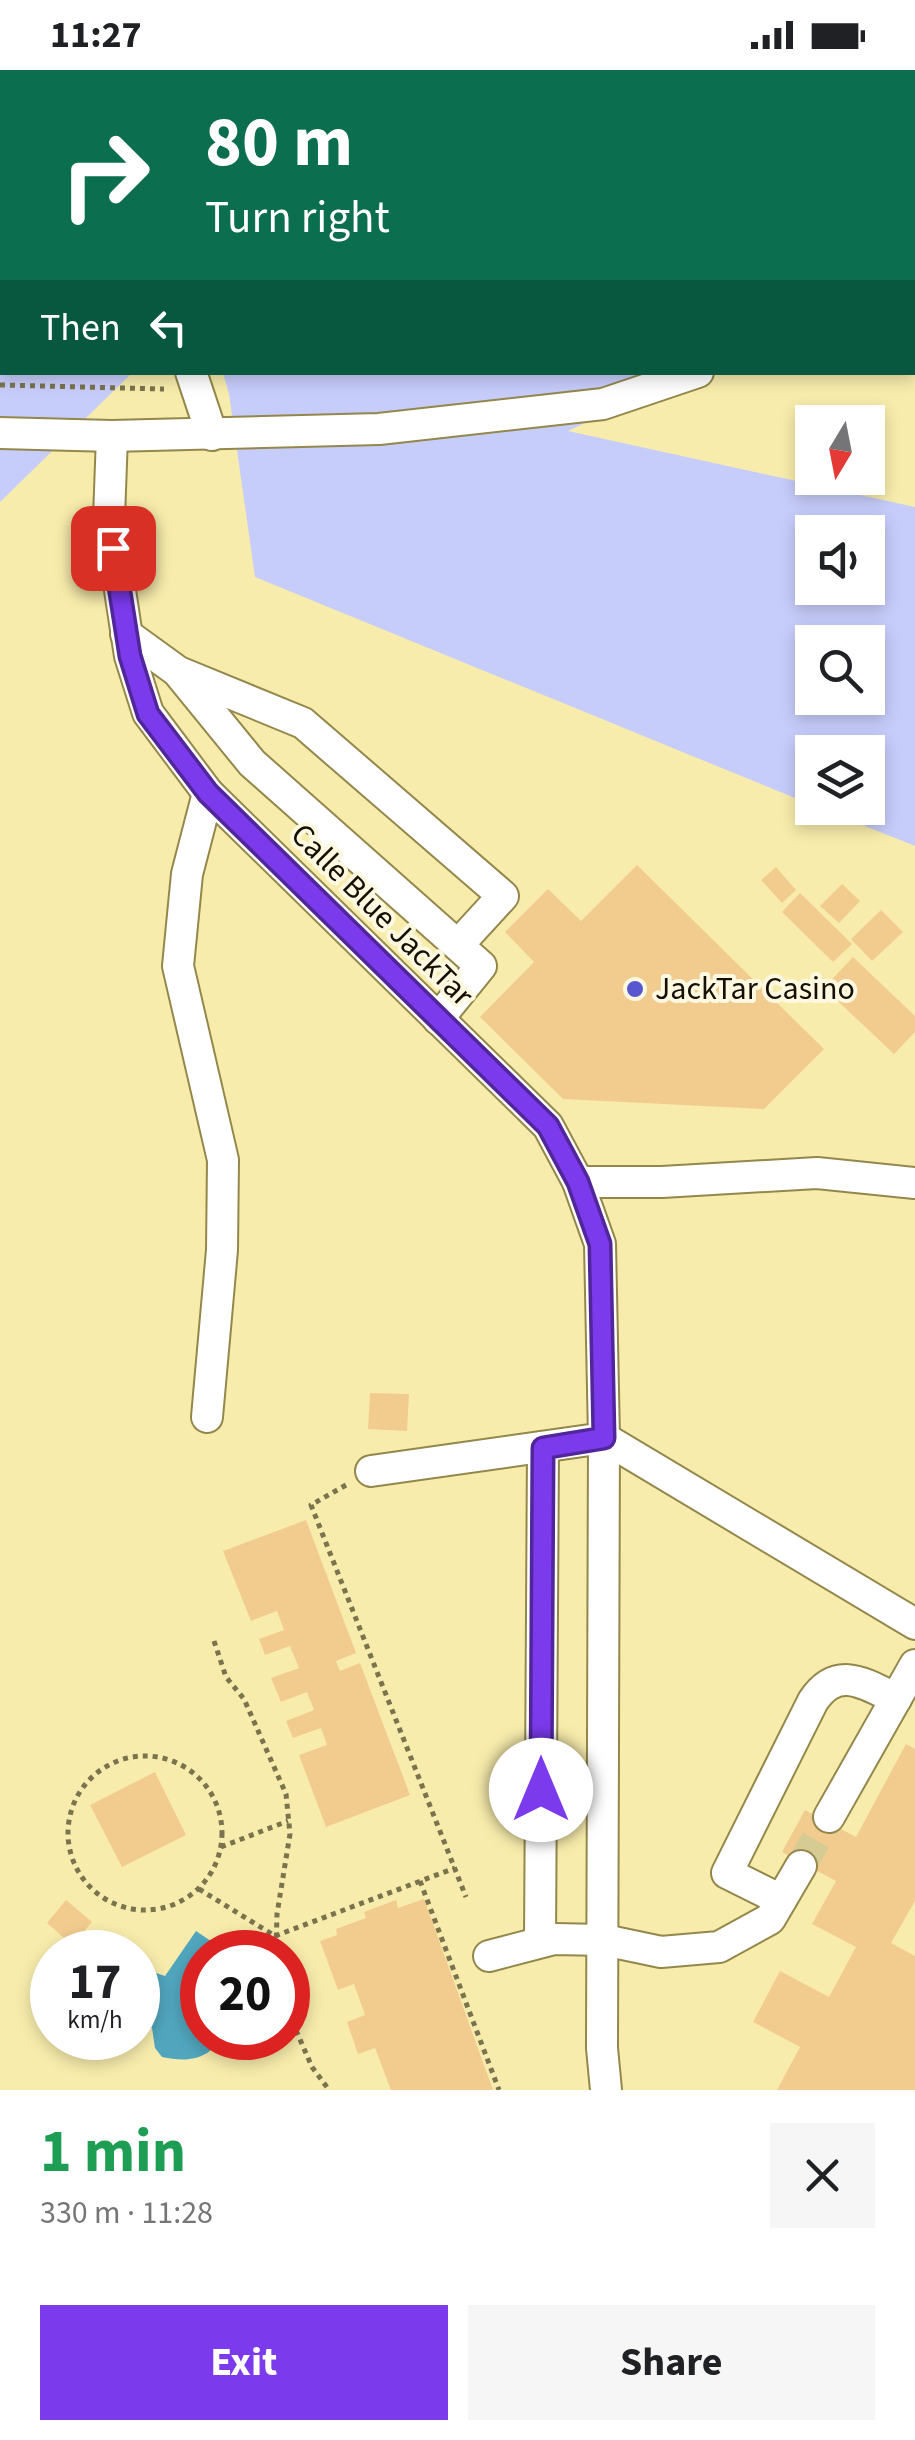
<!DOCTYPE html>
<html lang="en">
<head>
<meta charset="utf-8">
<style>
	:root { --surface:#fff; --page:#f6f6f6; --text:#202124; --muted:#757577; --accent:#7c3aed }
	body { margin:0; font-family:"Source Sans 3",sans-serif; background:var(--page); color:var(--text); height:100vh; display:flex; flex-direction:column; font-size:38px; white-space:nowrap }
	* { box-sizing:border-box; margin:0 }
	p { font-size:32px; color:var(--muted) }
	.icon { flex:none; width:55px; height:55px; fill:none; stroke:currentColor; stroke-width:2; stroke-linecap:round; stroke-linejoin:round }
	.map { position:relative; height:2020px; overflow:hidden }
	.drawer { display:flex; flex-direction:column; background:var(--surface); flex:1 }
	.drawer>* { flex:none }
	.guide { position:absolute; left:0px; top:0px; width:915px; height:305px; box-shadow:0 5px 15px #0003; background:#0b6e4f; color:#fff; overflow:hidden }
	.needle { width:65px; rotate:190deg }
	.controls { position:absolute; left:795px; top:335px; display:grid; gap:20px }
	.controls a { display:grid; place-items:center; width:90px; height:90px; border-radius:0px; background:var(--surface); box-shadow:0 5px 15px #0003; font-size:50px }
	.speed { position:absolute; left:30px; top:1860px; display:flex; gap:20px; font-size:50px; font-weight:700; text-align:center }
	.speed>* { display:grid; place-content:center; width:130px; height:130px; border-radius:50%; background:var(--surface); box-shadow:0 5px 15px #0003; line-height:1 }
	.speed small { font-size:25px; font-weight:400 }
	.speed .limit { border:15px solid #d22; background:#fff; color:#111 }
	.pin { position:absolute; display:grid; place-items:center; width:85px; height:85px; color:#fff; margin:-42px; border-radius:20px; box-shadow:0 5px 15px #0006 }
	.me { position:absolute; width:110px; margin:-55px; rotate:0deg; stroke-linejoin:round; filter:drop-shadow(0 0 8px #0008) }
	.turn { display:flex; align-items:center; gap:35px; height:210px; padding:0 40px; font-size:45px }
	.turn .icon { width:130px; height:130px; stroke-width:2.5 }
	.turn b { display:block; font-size:70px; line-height:85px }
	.then { display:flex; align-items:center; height:95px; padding:0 40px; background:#0003; gap:20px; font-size:38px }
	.round { display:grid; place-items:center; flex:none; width:105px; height:105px; border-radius:0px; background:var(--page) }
	.summary { display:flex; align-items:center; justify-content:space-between; height:170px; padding:0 40px }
	h1 { font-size:60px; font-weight:700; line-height:75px; color:#1e9e55 }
	.button { display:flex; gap:20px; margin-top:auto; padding:20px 40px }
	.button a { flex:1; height:115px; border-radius:0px; background:var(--accent); color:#fff; font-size:40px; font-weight:700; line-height:115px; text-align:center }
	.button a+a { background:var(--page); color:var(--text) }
	.status { display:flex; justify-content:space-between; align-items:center; height:70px; padding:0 50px; background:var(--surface); direction:ltr }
	.status svg { height:28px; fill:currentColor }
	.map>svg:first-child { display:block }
	.green { fill:#c7cdfb; fill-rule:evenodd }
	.water { fill:#51a6be }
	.building { fill:#f2cc8f }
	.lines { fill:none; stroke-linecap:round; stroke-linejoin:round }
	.minor-tunnel { stroke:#d6cb92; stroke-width:30; stroke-dasharray:30 15; stroke-linecap:butt }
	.minor-casing { stroke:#93874b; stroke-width:34 }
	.path { stroke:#7b734e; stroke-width:5; stroke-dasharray:5 5; stroke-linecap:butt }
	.minor { stroke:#fff; stroke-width:30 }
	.route-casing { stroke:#51269a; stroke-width:25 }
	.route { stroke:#7c3aed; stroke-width:18 }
	.poi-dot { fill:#5957cf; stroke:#fdf9e0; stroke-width:4 }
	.labels { text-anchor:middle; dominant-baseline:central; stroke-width:8; stroke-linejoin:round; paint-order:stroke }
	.street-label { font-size:32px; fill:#140f00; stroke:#fdf9e0 }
	.poi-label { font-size:32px; fill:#140f00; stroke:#fdf9e0; text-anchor:start }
</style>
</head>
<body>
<div class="status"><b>11:27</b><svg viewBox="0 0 49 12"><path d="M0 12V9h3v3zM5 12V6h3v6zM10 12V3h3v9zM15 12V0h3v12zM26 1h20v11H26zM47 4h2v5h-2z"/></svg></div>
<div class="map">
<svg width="915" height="2020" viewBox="0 0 915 2020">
	<rect width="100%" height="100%" fill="#f8ecac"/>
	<g class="green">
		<polygon points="373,0 915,0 915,197 913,198 912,2 370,2"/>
		<polygon points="0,134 2,302 132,303 0,432"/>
		<path d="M223,303H690L568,361L915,437V776L820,738H868V682H812V735L255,507L229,324ZM812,462H868V518H812ZM812,572H868V628H812Z"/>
	</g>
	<path class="water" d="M196,1861L227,1882H202V1968H221C207,1991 186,1992 162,1987L155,1978L152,1958L138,1950V1897L165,1906Z"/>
	<g class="building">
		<polygon points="637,795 824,979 764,1039 563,1029 480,947 534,892 505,862 548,819 581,851"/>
		<polygon points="776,797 796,820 782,833 761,810"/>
		<polygon points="842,814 860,831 839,853 820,836"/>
		<polygon points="800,823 852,874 833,892 782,842"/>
		<polygon points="881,840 903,862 872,891 851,869"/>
		<polygon points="853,887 915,946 915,962 894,984 824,918"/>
		<polygon points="370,1323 409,1324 407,1361 368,1359"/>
		<polygon points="306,1450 356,1583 336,1591 340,1601 360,1593 410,1725 326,1757 299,1685 327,1675 321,1658 293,1668 286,1651 314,1640 307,1622 281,1632 271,1608 299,1598 290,1576 265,1585 259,1569 284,1560 277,1541 251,1551 223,1481"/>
		<polygon points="906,1674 915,1679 915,1831 891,1873 915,1886 915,2020 777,2020 800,1977 753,1952 780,1901 829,1927 856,1877 812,1854 836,1811 782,1782 805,1740 856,1767"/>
		<polygon points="155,1702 186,1765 122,1797 90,1735"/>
		<polygon points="424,1829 493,2020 391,2020 375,1978 358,1984 347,1952 365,1945 354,1914 338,1920 320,1871 337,1865 336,1859 366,1848 364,1842 396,1830 398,1838"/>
		<polygon points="66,1830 92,1852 72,1875 47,1853"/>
	</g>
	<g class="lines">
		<polyline class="minor-tunnel" points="801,1796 829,1747"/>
		<defs>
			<g id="minor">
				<polyline points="92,0 93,2"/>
				<polyline points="214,0 215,2"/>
				<polyline points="0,27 2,27"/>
				<polyline points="912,222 915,221"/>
				<polyline points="191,302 212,365"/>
				<polyline points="0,363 112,366 379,359 603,334 698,302"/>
				<polyline points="112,366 109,448 130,586 148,643 208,723 548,1056 578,1112 600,1174 604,1368 602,1978 606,2020"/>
				<polyline points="126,564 177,601 252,693 481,896 438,949"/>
				<polyline points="181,603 303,653 503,826 458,875"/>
				<polyline points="578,1112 662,1112 817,1103 915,1113"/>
				<polyline points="207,1347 222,1180 223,1090 178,896 187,804 208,723"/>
				<polyline points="371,1401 604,1368 915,1554"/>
				<polyline points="829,1747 915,1595"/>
				<path d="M781,1830L727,1803L813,1631C837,1595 864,1613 896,1629"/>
				<polyline points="540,1872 543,1377"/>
				<polyline points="489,1886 554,1869 604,1870 661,1882 719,1877 770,1849 801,1796"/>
			</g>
		</defs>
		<use href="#minor" class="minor-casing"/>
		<g class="path">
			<polyline points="0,315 164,319"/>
			<polyline points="346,1415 311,1435 466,1827"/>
			<polyline points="214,1571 226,1607 244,1629 286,1724 290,1764 277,1844 276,1882"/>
			<circle cx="145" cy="1763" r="77"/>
			<polyline points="221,1777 288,1751"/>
			<polyline points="420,1811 499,2020"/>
			<polyline points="199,1819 275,1866"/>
			<polyline points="275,1866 455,1798"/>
			<polyline points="288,1942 312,1997 329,2020"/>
		</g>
		<use href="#minor" class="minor"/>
	</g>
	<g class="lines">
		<defs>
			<polyline id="route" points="113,478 130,586 148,644 208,723 548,1056 578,1112 600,1174 604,1368 543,1378 541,1720"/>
		</defs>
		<use href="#route" class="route-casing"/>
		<use href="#route" class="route"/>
	</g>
	<circle class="poi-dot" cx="635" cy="919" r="10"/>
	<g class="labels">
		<g class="street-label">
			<text transform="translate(382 845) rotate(45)">Calle Blue JackTar</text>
		</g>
		<g class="poi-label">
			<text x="655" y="919">JackTar Casino</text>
		</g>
	</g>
</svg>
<div class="controls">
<a><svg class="needle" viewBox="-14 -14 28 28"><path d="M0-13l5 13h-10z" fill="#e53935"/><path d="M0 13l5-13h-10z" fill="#757577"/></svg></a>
<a><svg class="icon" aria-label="sound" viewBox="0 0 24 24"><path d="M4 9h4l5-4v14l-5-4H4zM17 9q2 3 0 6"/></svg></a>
<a><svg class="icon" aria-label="search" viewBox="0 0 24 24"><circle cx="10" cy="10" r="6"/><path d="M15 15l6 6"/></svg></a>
<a><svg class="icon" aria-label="layers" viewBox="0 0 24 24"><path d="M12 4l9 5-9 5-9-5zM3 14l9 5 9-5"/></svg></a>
</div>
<div class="speed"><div>17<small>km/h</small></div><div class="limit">20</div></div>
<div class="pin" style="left:113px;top:478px;background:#d93025"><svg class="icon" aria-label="arrive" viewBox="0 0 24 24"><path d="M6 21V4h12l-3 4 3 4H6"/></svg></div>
<svg class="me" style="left:541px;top:1720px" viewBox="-20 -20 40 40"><circle r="19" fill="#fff"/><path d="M0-13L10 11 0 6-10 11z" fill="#7c3aed"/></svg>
<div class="guide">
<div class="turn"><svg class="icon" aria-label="right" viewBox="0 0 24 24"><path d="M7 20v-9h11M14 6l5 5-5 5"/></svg><div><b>80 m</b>Turn right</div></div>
<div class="then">Then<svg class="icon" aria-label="left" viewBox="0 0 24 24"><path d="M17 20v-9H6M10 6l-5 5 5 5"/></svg></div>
</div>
</div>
<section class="drawer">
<div class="summary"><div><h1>1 min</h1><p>330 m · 11:28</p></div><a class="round"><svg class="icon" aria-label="close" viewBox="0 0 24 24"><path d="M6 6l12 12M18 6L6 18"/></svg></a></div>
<div class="button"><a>Exit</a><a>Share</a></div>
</section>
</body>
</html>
